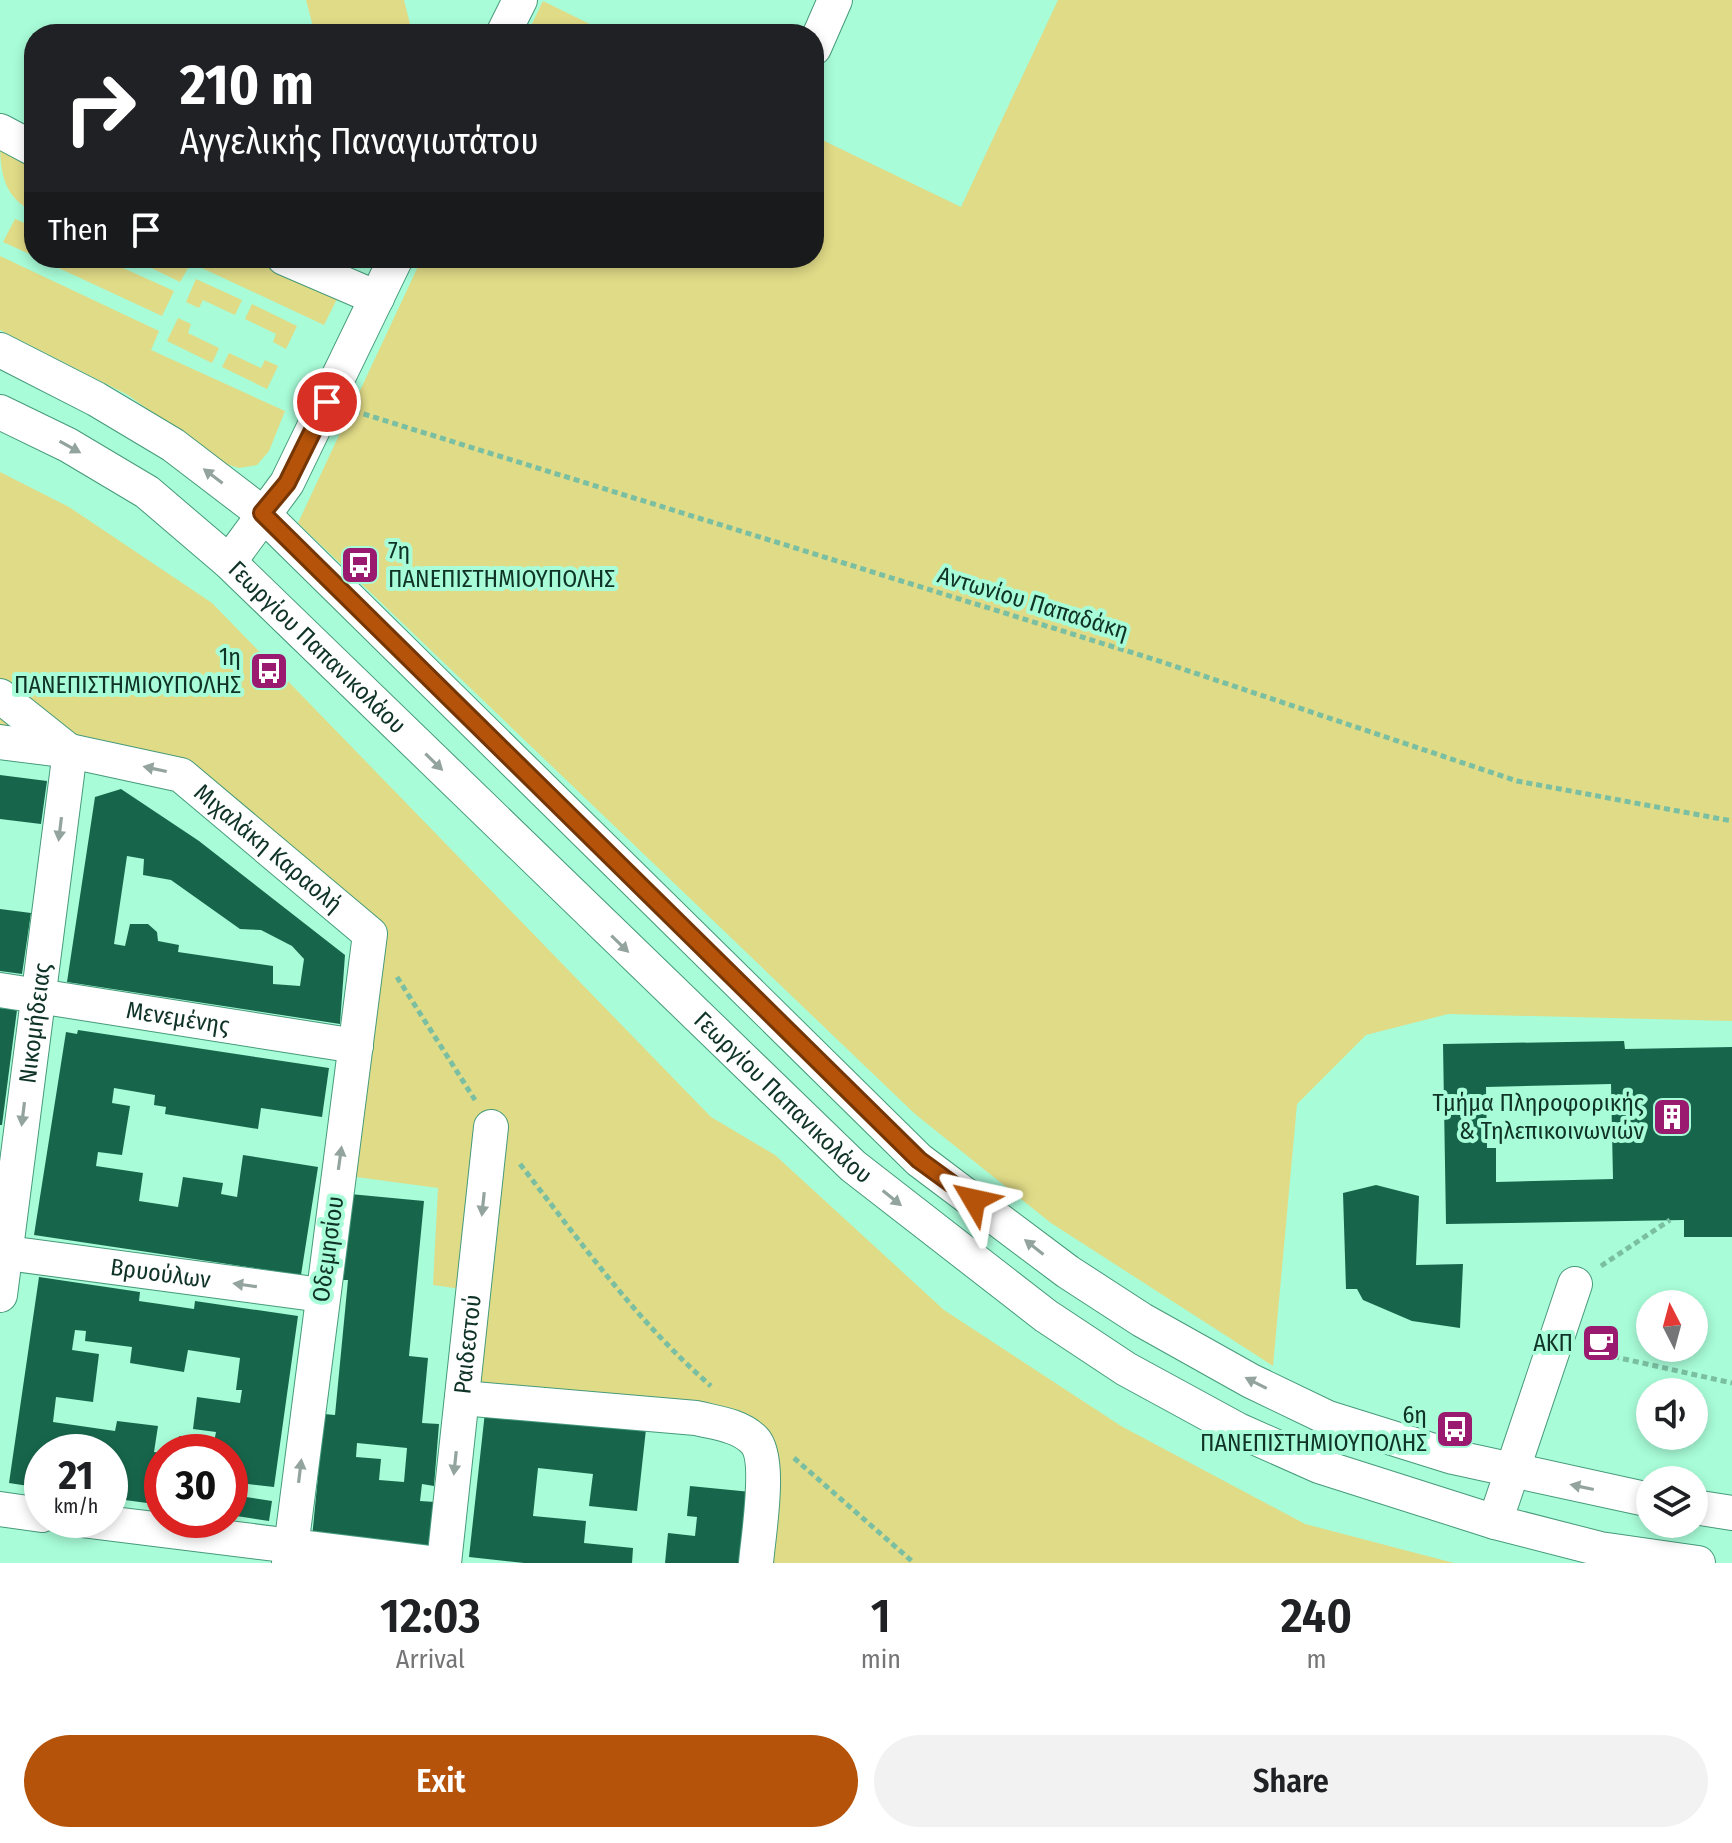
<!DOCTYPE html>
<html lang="en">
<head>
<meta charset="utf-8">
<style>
	:root { --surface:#fff; --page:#f2f2f2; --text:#202124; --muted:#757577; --accent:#b45309 }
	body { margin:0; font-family:"Fira Sans Condensed",sans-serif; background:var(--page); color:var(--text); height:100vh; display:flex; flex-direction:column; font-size:30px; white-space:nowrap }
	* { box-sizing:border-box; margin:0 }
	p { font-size:26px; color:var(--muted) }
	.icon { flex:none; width:44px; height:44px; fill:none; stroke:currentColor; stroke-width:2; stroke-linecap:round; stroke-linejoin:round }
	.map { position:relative; height:1563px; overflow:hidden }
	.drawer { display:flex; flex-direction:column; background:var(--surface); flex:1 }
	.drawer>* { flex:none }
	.banner { position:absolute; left:24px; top:24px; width:800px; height:244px; border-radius:32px; box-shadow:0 4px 12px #0003; background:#202124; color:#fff; overflow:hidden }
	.needle { width:52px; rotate:354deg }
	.buttons { position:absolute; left:1636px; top:1290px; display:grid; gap:16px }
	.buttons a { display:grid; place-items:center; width:72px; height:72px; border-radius:50%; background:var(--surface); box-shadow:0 4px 12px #0003; font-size:40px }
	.speed { position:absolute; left:24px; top:1434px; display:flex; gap:16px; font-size:40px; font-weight:700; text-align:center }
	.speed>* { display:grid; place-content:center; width:104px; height:104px; border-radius:50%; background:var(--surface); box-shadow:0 4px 12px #0003; line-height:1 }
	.speed small { font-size:20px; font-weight:400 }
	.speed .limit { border:12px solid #d22; background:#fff; color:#111 }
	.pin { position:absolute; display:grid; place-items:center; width:68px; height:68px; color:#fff; margin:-34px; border:4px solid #fff; border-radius:50%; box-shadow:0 2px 8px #0007 }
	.me { position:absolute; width:88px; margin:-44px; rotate:306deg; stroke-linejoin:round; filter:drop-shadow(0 0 6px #0008) }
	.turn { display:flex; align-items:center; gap:28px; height:168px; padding:0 24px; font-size:36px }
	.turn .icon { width:104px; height:104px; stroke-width:2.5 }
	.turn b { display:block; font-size:56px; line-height:68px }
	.then { display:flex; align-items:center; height:76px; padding:0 24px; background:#0003; gap:16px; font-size:30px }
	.eta { display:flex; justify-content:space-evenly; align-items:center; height:136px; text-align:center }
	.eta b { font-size:48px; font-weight:600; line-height:56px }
	.button { display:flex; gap:16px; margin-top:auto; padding:16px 24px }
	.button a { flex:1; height:92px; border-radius:48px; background:var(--accent); color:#fff; font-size:32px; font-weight:600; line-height:92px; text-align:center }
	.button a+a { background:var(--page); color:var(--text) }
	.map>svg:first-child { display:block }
	.green { fill:#e0db87 }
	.building { fill:#17664c; fill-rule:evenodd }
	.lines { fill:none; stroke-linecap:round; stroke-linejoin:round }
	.minor-casing { stroke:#469a7a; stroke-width:36 }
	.path { stroke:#7abfa2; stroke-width:5; stroke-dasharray:6 4; stroke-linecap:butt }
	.minor { stroke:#fff; stroke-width:34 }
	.oneway { fill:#93a39d }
	.route-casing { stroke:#753606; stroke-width:20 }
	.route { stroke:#b45309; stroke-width:14 }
	.labels { text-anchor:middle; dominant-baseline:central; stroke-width:8; stroke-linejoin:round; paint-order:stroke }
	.poi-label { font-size:24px; fill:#0f3326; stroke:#a8fcd8; text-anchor:end }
	.street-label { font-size:24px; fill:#0f3326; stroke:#a8fcd8 }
</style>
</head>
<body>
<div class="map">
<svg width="1732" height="1563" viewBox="0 0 1732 1563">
	<rect width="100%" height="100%" fill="#a8fcd8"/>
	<g class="green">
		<polygon points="306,0 404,0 412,32 315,34"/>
		<polygon points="1058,0 1732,0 1732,1021 1448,1014 1366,1035 1297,1104 1273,1366 1051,1223 915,1114 298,523 422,258 814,258 814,136 961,207"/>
		<polygon points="543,1 610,34 527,34"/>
		<path d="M0,133L34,149V212C0,196 0,167 0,133Z"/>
		<polygon points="15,219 34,227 34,256 3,242"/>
		<polygon points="0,256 159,331 151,350 285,411 269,451 257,465 239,468 223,463 128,395 0,330"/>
		<polygon points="37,258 101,258 174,291 162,316"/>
		<polygon points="131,258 261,258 339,295 324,325 191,263 180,282"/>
		<polygon points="196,279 242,300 235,315 203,300 199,308 186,302"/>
		<polygon points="252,304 297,326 286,349 273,342 276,334 245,319"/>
		<polygon points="178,318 191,324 188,333 219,348 212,363 167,341"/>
		<polygon points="229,353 261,368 265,360 278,366 267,389 222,367"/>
		<polygon points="0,472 69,507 212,603 711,1117 775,1155 944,1310 1121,1426 1305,1524 1454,1563 764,1563 764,1442 476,1391 483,1292 433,1285 438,1188 349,1176 388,930 188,763 0,733"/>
	</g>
	<g class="building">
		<polygon points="0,775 47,781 41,824 0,819"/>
		<path d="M121,789L199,841L345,955L340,1024L67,982L95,797ZM127,856L144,859L143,875L171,880L240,929L261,930L292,946L304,959L300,986L273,984V966L178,952L179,945L158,941L157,932L148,924H130L125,946L114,944Z"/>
		<polygon points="0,909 31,913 22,974 0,971"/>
		<polygon points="0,1008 17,1010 2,1125 0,1125"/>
		<polygon points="78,1030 329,1068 322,1117 261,1108 258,1129 165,1114 166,1107 154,1105 155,1095 114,1088 112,1103 130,1106 122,1155 98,1152 96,1166 143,1173 139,1201 178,1207 183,1177 223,1183 221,1194 237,1197 243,1155 318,1167 301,1275 34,1235 66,1032 77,1034"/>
		<path d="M1624,1041L1625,1049L1732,1047V1237H1684V1220L1446,1224L1443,1044ZM1611,1084L1613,1179L1496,1182V1148H1487L1486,1087Z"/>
		<polygon points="1376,1185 1419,1196 1416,1265 1463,1264 1460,1328 1412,1321 1363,1300 1357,1289 1346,1289 1343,1193"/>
		<path d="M350,1194L424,1201L409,1356L428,1358L422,1423L439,1424L434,1486L422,1484L420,1501L435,1502L431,1550L312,1538L324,1414L335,1415L348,1280H342ZM357,1443L407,1448L404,1482L379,1480L381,1459L356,1457Z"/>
		<polygon points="39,1277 140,1292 139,1301 194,1309 195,1301 298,1316 274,1487 248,1484 246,1497 272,1501 269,1521 230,1515 230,1452 177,1452 179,1436 214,1442 216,1432 193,1429 197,1397 240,1403 242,1390 236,1390 240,1358 188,1350 184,1372 130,1363 132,1347 85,1341 86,1331 75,1330 72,1350 99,1354 93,1402 56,1397 53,1422 115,1431 117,1421 158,1426 154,1452 162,1453 162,1505 110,1498 110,1452 42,1452 42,1488 9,1483"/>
		<polygon points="485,1412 646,1429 637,1511 589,1506 593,1474 538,1468 533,1516 586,1521 584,1543 633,1548 632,1563 524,1563 469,1557"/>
		<polygon points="690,1486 751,1492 744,1563 665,1563 668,1533 695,1536 697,1517 687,1516"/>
	</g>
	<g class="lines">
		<defs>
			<g id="minor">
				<polyline points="503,34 520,0"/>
				<polyline points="814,48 835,0"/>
				<polyline points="0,131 34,149"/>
				<polyline points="284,258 377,298"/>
				<polyline points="0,350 96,399 173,445 262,513 919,1160 1068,1272 1142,1320 1251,1381 1328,1418 1453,1457 1650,1500"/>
				<path id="s1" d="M0,412L68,445L147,492L229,562L853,1166L1046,1316L1126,1369L1238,1430L1319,1466L1495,1522L1600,1549L1698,1563"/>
				<polyline points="229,562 287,483 396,258"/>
				<polyline points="0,696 69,751"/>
				<path id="s2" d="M0,742L70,751L181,775L370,934L289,1563"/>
				<path id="s3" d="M0,990L356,1046"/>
				<path id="s4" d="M0,1252L322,1295"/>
				<path id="s5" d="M0,1295L70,751"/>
				<path d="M462,1398L696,1418C716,1423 739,1425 754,1440C772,1458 758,1537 756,1563"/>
				<polyline points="1694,1507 1732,1513"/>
				<polyline points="0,1509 42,1515"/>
				<polyline points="81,1520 431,1563"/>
				<polyline points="1495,1522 1575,1284"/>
				<path id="s6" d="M444,1563L491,1127"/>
			</g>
		</defs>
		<use href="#minor" class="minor-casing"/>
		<g class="path">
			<polyline points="354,411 1156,660 1517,781 1732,821"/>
			<polyline points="397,977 475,1100"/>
			<path d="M520,1164C580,1241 637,1322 711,1386"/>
			<polyline points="1601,1266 1670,1220"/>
			<polyline points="1584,1350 1732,1383"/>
			<polyline points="794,1458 914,1563"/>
		</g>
		<use href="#minor" class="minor"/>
	</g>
	<defs><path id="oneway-solid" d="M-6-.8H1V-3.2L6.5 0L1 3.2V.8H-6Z" transform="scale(2)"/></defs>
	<g class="oneway">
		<use href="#oneway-solid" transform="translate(70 447) rotate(29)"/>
		<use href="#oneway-solid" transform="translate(213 476) rotate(-143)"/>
		<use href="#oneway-solid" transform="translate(434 762) rotate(44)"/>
		<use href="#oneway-solid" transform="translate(155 769) rotate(-168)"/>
		<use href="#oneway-solid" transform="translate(60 829) rotate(97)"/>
		<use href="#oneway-solid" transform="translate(620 944) rotate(44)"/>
		<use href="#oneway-solid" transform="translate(23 1114) rotate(97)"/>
		<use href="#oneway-solid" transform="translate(340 1158) rotate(-82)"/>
		<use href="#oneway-solid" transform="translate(892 1198) rotate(39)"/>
		<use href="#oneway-solid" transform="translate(483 1204) rotate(96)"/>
		<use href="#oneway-solid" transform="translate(1034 1247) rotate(-142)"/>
		<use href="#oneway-solid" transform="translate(245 1285) rotate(-172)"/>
		<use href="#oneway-solid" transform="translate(1256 1383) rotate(-153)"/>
		<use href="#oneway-solid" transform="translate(455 1463) rotate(96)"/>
		<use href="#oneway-solid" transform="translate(300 1471) rotate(-83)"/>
		<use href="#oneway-solid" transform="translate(1582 1487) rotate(-168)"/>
	</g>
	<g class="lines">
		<defs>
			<polyline id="route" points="327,402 287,483 262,513 919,1160 974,1200"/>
		</defs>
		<use href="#route" class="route-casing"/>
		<use href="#route" class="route"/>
	</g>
	<defs>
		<symbol id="bus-square" viewBox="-11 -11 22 22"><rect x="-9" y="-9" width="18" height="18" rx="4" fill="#9a1a6f" stroke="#a8fcd8"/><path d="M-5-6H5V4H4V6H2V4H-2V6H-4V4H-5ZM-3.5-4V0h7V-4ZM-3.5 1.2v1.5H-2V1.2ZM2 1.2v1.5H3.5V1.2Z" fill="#fff"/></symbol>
		<symbol id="building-square" viewBox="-11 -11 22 22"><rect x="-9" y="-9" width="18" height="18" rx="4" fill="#9a1a6f" stroke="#a8fcd8"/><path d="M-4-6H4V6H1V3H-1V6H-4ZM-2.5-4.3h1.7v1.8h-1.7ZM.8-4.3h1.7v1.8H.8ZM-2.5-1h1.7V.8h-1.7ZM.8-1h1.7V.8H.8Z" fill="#fff"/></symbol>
		<symbol id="cafe-square" viewBox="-11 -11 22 22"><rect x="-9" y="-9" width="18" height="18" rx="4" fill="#9a1a6f" stroke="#a8fcd8"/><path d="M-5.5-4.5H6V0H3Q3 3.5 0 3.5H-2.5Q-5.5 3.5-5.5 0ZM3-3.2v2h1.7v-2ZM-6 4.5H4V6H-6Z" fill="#fff"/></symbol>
	</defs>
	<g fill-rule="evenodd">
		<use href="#bus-square" x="338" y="543" width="44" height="44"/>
		<use href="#bus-square" x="247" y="649" width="44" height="44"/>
		<use href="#building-square" x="1650" y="1095" width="44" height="44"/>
		<use href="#cafe-square" x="1579" y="1321" width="44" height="44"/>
		<use href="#bus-square" x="1433" y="1407" width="44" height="44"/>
	</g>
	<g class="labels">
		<g class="poi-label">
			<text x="388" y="551" text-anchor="start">7η<tspan x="388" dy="28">ΠΑΝΕΠΙΣΤΗΜΙΟΥΠΟΛΗΣ</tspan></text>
			<text x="241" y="657">1η<tspan x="241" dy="28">ΠΑΝΕΠΙΣΤΗΜΙΟΥΠΟΛΗΣ</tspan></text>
			<text x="1644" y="1103">Τμήμα Πληροφορικής<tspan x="1644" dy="28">&amp; Τηλεπικοινωνιών</tspan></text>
			<text x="1573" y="1343">ΑΚΠ</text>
			<text x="1427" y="1415">6η<tspan x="1427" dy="28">ΠΑΝΕΠΙΣΤΗΜΙΟΥΠΟΛΗΣ</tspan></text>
		</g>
		<g class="street-label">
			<text transform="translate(1033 603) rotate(17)">Αντωνίου Παπαδάκη</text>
			<text stroke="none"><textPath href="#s1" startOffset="398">Γεωργίου Παπανικολάου</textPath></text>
			<text stroke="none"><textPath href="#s2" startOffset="298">Μιχαλάκη Καραολή</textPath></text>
			<text stroke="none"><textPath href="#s3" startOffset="180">Μενεμένης</textPath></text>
			<text stroke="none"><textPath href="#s5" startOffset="274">Νικομήδειας</textPath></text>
			<text stroke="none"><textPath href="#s1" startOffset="1046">Γεωργίου Παπανικολάου</textPath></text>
			<text transform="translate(328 1249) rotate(-82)">Οδεμησίου</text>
			<text stroke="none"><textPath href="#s4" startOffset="162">Βρυούλων</textPath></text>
			<text stroke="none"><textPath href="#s6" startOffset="220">Ραιδεστού</textPath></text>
		</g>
	</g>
</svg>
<div class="buttons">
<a><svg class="needle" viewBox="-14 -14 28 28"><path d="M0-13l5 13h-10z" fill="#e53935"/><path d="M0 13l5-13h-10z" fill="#757577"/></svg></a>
<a><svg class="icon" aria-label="sound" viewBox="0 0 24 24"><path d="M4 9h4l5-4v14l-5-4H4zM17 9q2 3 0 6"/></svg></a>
<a><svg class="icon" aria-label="layers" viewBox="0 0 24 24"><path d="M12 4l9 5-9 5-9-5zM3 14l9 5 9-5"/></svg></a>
</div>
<div class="speed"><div>21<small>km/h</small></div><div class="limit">30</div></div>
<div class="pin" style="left:327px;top:402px;background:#d93025"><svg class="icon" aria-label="arrive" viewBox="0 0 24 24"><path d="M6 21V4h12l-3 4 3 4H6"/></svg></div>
<svg class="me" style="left:974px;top:1200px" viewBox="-20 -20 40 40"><path d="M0-17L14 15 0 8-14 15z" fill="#b45309" stroke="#fff" stroke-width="4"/></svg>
<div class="banner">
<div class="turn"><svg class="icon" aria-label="right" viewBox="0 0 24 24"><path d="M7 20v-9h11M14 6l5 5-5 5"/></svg><div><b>210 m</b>Αγγελικής Παναγιωτάτου</div></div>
<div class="then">Then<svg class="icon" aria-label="arrive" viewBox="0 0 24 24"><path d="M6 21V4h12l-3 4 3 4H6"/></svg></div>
</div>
</div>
<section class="drawer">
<div class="eta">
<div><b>12:03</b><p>Arrival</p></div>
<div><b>1</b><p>min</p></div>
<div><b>240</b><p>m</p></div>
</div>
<div class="button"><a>Exit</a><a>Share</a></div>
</section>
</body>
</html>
